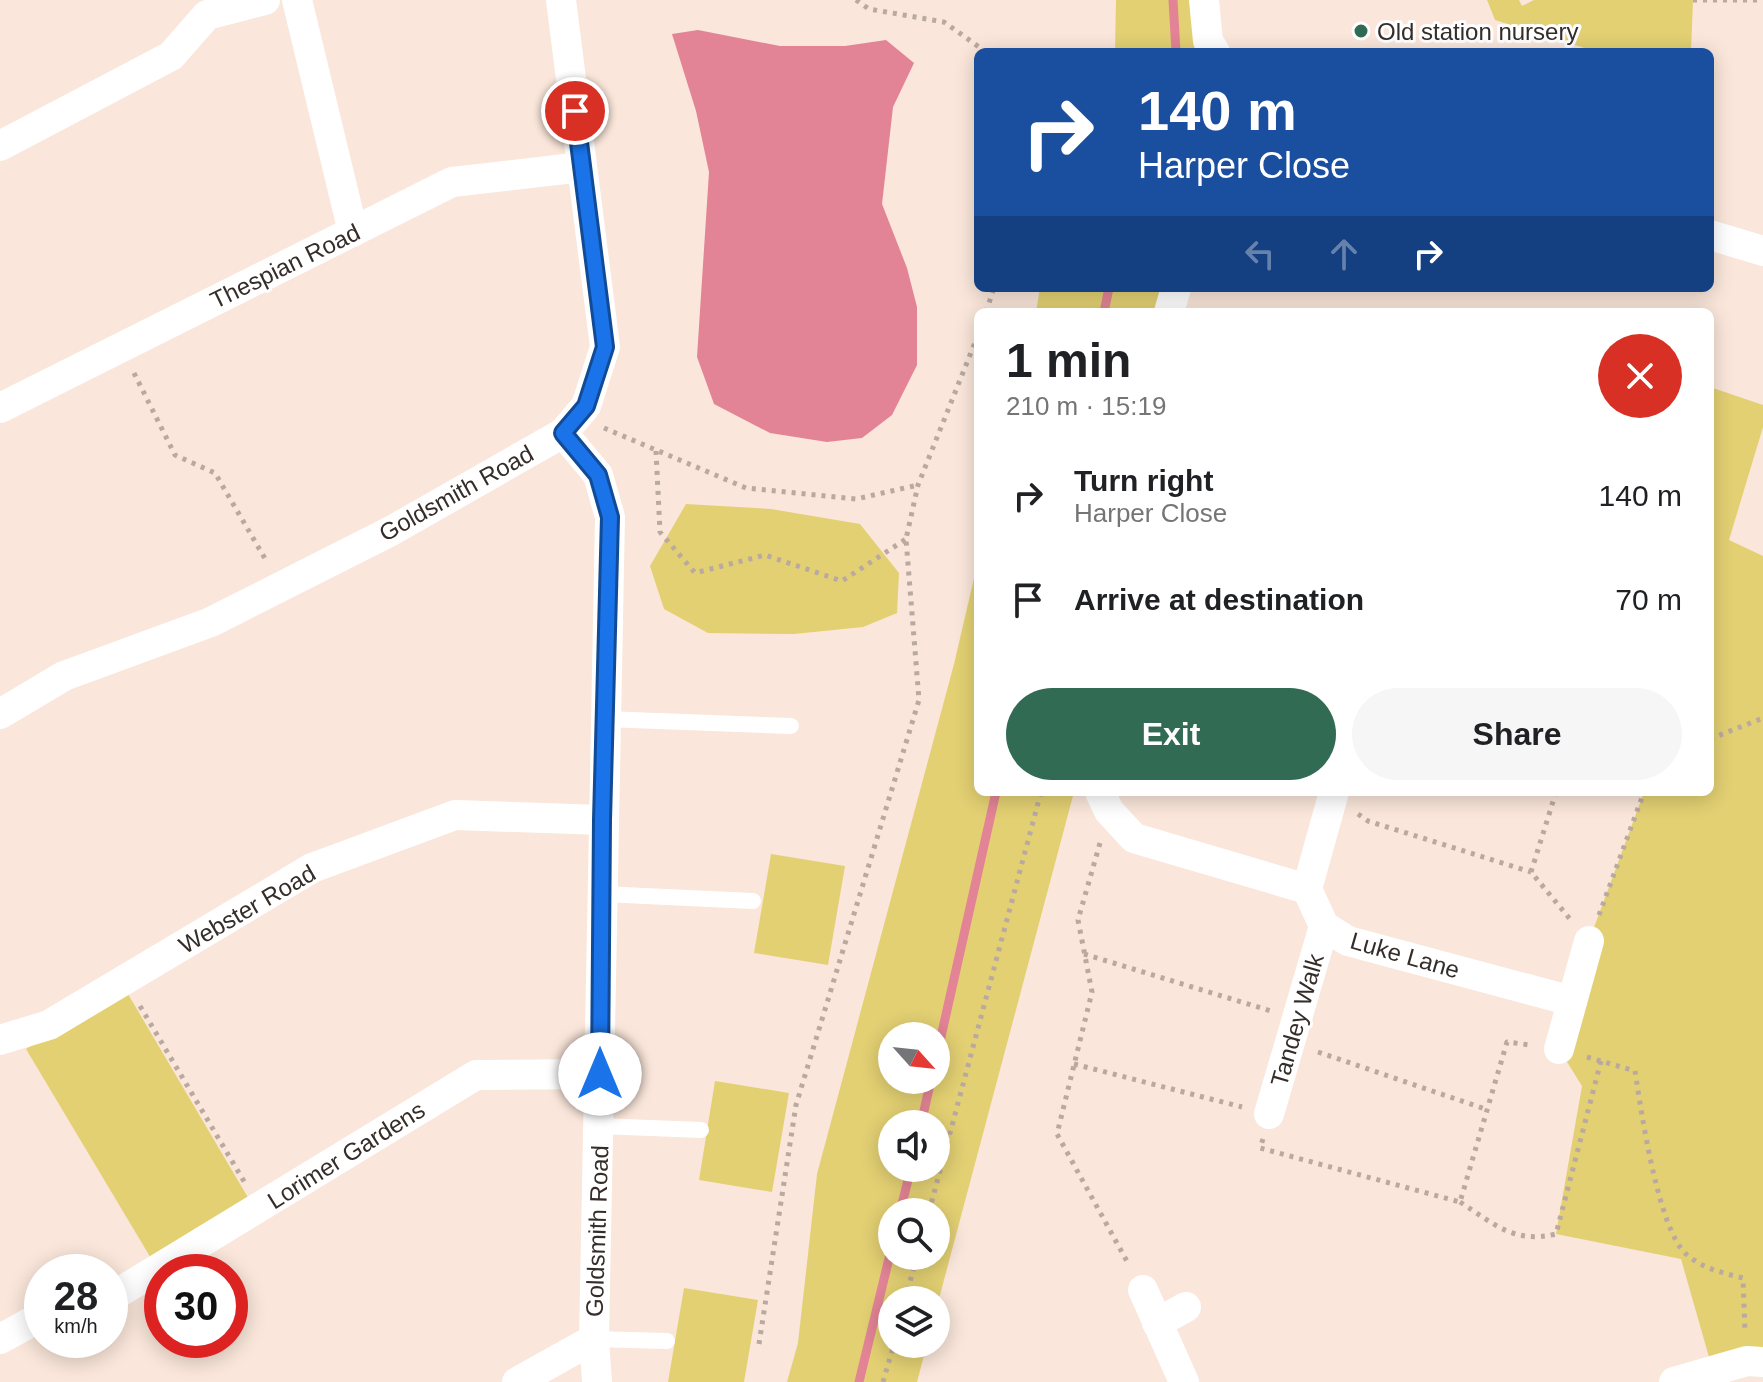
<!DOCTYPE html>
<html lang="en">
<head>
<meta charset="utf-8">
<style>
	:root { --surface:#fff; --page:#f6f6f6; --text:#202124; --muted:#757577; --accent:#326b54 }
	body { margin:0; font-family:Helvetica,sans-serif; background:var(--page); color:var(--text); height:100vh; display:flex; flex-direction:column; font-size:30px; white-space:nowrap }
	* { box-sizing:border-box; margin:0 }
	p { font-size:26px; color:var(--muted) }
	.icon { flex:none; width:44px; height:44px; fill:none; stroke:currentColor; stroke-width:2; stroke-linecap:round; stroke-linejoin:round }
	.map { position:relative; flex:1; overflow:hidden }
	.panel { position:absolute; left:974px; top:308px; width:740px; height:488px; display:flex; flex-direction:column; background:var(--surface); border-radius:12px; box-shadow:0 4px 20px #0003 }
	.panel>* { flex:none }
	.top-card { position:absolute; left:974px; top:48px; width:740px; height:244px; border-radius:12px; box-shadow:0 4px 20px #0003; background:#1a4fa0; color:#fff; overflow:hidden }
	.needle { width:52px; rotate:117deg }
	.controls { position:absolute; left:878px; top:1022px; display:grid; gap:16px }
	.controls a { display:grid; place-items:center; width:72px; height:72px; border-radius:50%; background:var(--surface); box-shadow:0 4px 20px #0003; font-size:40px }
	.speed { position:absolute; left:24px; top:1254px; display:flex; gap:16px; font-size:40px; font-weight:700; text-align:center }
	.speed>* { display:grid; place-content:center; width:104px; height:104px; border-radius:50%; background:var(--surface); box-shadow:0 4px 20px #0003; line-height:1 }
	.speed small { font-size:20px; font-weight:400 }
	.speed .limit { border:12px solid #d22; background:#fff; color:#111 }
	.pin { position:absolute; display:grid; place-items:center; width:68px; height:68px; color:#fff; margin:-34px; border:4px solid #fff; border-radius:50%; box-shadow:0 2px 8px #0007 }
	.me { position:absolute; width:88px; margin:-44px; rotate:0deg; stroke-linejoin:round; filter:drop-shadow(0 0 6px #0008) }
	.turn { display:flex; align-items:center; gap:28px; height:168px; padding:0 32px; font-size:36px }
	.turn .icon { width:104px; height:104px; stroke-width:2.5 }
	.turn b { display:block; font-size:56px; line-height:68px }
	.lanes { display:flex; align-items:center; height:76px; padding:0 32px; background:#0003; justify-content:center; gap:40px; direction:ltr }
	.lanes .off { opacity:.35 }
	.round { display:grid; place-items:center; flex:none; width:84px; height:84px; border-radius:42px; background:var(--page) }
	.headline { display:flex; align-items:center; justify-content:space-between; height:136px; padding:0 32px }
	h1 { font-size:48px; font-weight:600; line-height:60px }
	.action { display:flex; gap:16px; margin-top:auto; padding:16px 32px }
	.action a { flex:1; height:92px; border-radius:48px; background:var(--accent); color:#fff; font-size:32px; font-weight:600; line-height:92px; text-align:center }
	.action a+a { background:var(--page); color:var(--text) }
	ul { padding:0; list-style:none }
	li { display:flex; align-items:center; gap:24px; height:104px; padding:0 32px }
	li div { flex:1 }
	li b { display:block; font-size:30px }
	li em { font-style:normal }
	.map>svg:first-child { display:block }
	.green { fill:#e3d073; fill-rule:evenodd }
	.water { fill:#e28495 }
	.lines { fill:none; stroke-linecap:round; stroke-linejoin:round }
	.stream { stroke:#e28495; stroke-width:9 }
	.path { stroke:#b9a9a0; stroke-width:5; stroke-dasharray:4 6; stroke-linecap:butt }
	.service { stroke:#fff; stroke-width:16 }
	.minor { stroke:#fff; stroke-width:30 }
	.route-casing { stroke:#114b97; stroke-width:20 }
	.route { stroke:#1a73e8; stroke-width:14 }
	.poi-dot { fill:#326b54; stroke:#fff; stroke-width:3 }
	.labels { text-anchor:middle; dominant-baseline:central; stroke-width:6; stroke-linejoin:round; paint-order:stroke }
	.poi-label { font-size:24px; fill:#352d29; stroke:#fff; text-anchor:start }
	.street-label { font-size:24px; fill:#352d29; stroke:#fff }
</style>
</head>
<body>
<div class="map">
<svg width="1763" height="1382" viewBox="0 0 1763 1382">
	<rect width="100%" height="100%" fill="#fae6da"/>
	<g class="green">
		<polygon points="1116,0 1204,0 1215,52 1115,52"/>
		<polygon points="1487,0 1519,0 1522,6 1534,0 1693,0 1691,52 1597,52 1495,20"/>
		<polygon points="1040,288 1176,288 1169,312 1036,312"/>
		<polygon points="1710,387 1763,405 1763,427 1729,540 1763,556 1763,1362 1713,1371 1681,1259 1556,1234 1582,1086 1559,1049 1589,941 1644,792 1710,792"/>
		<polygon points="686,504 771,509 860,524 899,573 897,613 863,627 794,634 708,633 664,609 650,566"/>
		<path d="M978,561V792H1074L936,1310V1300H892V1344H927L917,1382H787L798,1343L817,1174L954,664ZM892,1036H936V1080H892ZM892,1124H936V1168H892ZM892,1212H936V1256H892Z"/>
		<polygon points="771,854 845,866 828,965 754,953"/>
		<polygon points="125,989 253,1206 155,1265 26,1049"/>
		<polygon points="715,1081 789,1093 772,1192 699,1180"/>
		<polygon points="684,1288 758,1300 744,1382 668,1382"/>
	</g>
	<polygon class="water" points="698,30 780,46 845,46 886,40 914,63 893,107 882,204 907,268 917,307 917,365 892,415 862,438 827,442 770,433 714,404 697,357 709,172 696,111 672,34"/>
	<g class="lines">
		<g class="stream">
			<polyline points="1173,0 1176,52"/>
			<polyline points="1104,312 1109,288"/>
			<polyline points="936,1059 996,792"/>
			<polyline points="921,1124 931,1080"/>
			<polyline points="900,1212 911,1168"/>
			<polyline points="859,1382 892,1246"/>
		</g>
		<g class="path">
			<polyline points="856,0 869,9 944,22 986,52"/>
			<polyline points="1693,0 1763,0"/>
			<polyline points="986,312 994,288"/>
			<polyline points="134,373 175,455 215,473 267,562"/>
			<polyline points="604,428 746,488 856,499 918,485"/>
			<polyline points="656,451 660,532 695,573 765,555 842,581 906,539"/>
			<polyline points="1710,739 1763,718"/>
			<polyline points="1556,792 1531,872 1570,919"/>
			<polyline points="1358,814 1368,821 1531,872"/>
			<polyline points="1100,843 1078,920 1092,992 1057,1134 1129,1265"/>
			<polyline points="1599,915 1644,792"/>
			<polyline points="1084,954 1271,1011"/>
			<polyline points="140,1006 245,1183"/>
			<polyline points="1318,1052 1488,1110"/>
			<path d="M1587,1057L1635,1071C1641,1110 1658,1229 1686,1254C1702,1268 1722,1273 1743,1278L1745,1332"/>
			<polyline points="1074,1064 1242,1107"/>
			<polyline points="1263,1139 1260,1148 1460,1202 1507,1042 1530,1045"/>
			<path d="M1460,1202C1494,1224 1514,1244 1556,1234L1601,1061"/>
			<polyline points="929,1212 1041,792"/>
			<polyline points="905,1300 917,1256"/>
			<polyline points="759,1344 796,1105 919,700 906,539 918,485 978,335"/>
			<polyline points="883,1382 894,1344"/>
		</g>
		<g class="service">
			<polyline points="605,719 791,726"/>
			<polyline points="602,894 753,901"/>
			<polyline points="599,1126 701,1130"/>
			<polyline points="594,1339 667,1341"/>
		</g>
		<g class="minor">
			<polyline points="297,0 353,232"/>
			<polyline points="561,0 605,347 586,406 563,433"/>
			<polyline points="1204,0 1208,41 1215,52"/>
			<polyline points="0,146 171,56 207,15 265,0"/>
			<polyline points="1710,235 1763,251"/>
			<polyline points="1169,312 1176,288"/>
			<polyline points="0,408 452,182 582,167"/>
			<polyline points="0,714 64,676 211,622 391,531 563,433 598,475 610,517 594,1339 517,1382"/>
			<polyline points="1100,792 1109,811 1134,838 1307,889 1324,926 1348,941 1572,1001"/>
			<polyline points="1307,889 1334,792"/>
			<polyline points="0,1040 49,1025 312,868 455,815 602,820"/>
			<polyline points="1559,1049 1589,941"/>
			<polyline points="1269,1114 1324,926"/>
			<polyline points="1143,1290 1184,1382"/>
			<polyline points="110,1298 476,1075 600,1074"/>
			<polyline points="1157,1323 1186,1307"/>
			<polyline points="0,1339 42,1316"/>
			<polyline points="594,1339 597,1382"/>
			<polyline points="1674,1382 1747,1361 1763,1362"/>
		</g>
	</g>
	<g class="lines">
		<defs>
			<polyline id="route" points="575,111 605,347 586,406 563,433 598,475 610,517 602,820 600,1074"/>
		</defs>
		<use href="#route" class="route-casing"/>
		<use href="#route" class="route"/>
	</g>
	<circle class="poi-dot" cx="1361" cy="31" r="8"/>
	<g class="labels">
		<g class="poi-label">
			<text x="1377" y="31">Old station nursery</text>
		</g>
		<g class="street-label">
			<text transform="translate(285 266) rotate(-26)">Thespian Road</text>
			<text transform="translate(456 493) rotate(-29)">Goldsmith Road</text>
			<text transform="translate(247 909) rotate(-30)">Webster Road</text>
			<text transform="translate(1405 955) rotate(16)">Luke Lane</text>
			<text transform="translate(1297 1020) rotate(-74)">Tandey Walk</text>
			<text transform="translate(346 1155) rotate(-32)">Lorimer Gardens</text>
			<text transform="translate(597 1231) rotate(-88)">Goldsmith Road</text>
		</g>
	</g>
</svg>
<div class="controls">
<a><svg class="needle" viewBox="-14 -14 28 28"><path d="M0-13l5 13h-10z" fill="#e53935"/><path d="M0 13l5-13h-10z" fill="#757577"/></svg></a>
<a><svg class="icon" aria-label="sound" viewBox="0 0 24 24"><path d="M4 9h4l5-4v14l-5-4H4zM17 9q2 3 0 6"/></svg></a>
<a><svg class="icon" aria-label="search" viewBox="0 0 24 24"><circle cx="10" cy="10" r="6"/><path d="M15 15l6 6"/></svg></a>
<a><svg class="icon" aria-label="layers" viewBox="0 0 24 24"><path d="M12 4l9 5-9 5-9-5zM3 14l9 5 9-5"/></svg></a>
</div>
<div class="speed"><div>28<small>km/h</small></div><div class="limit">30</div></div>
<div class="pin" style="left:575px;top:111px;background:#d93025"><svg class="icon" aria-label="arrive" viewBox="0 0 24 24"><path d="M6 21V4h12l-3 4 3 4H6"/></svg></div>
<svg class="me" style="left:600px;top:1074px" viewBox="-20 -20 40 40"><circle r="19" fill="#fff"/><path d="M0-13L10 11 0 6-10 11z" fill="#1a73e8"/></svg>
<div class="top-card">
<div class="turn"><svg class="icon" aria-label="right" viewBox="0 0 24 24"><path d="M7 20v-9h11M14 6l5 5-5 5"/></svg><div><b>140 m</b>Harper Close</div></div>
<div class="lanes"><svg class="icon off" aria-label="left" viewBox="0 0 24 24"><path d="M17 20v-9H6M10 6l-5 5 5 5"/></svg><svg class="icon off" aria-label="ahead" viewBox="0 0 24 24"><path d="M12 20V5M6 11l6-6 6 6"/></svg><svg class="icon" aria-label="right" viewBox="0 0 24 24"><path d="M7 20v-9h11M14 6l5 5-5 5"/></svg></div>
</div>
<section class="panel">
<div class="headline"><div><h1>1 min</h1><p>210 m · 15:19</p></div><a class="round" style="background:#d93025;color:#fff"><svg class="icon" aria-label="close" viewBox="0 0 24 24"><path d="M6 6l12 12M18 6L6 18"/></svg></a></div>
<ul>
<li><svg class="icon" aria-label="right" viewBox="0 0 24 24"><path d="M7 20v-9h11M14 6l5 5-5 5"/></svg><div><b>Turn right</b><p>Harper Close</p></div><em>140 m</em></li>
<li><svg class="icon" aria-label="arrive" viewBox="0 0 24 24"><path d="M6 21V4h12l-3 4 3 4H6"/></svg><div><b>Arrive at destination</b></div><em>70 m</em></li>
</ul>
<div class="action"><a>Exit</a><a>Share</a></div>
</section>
</div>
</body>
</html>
